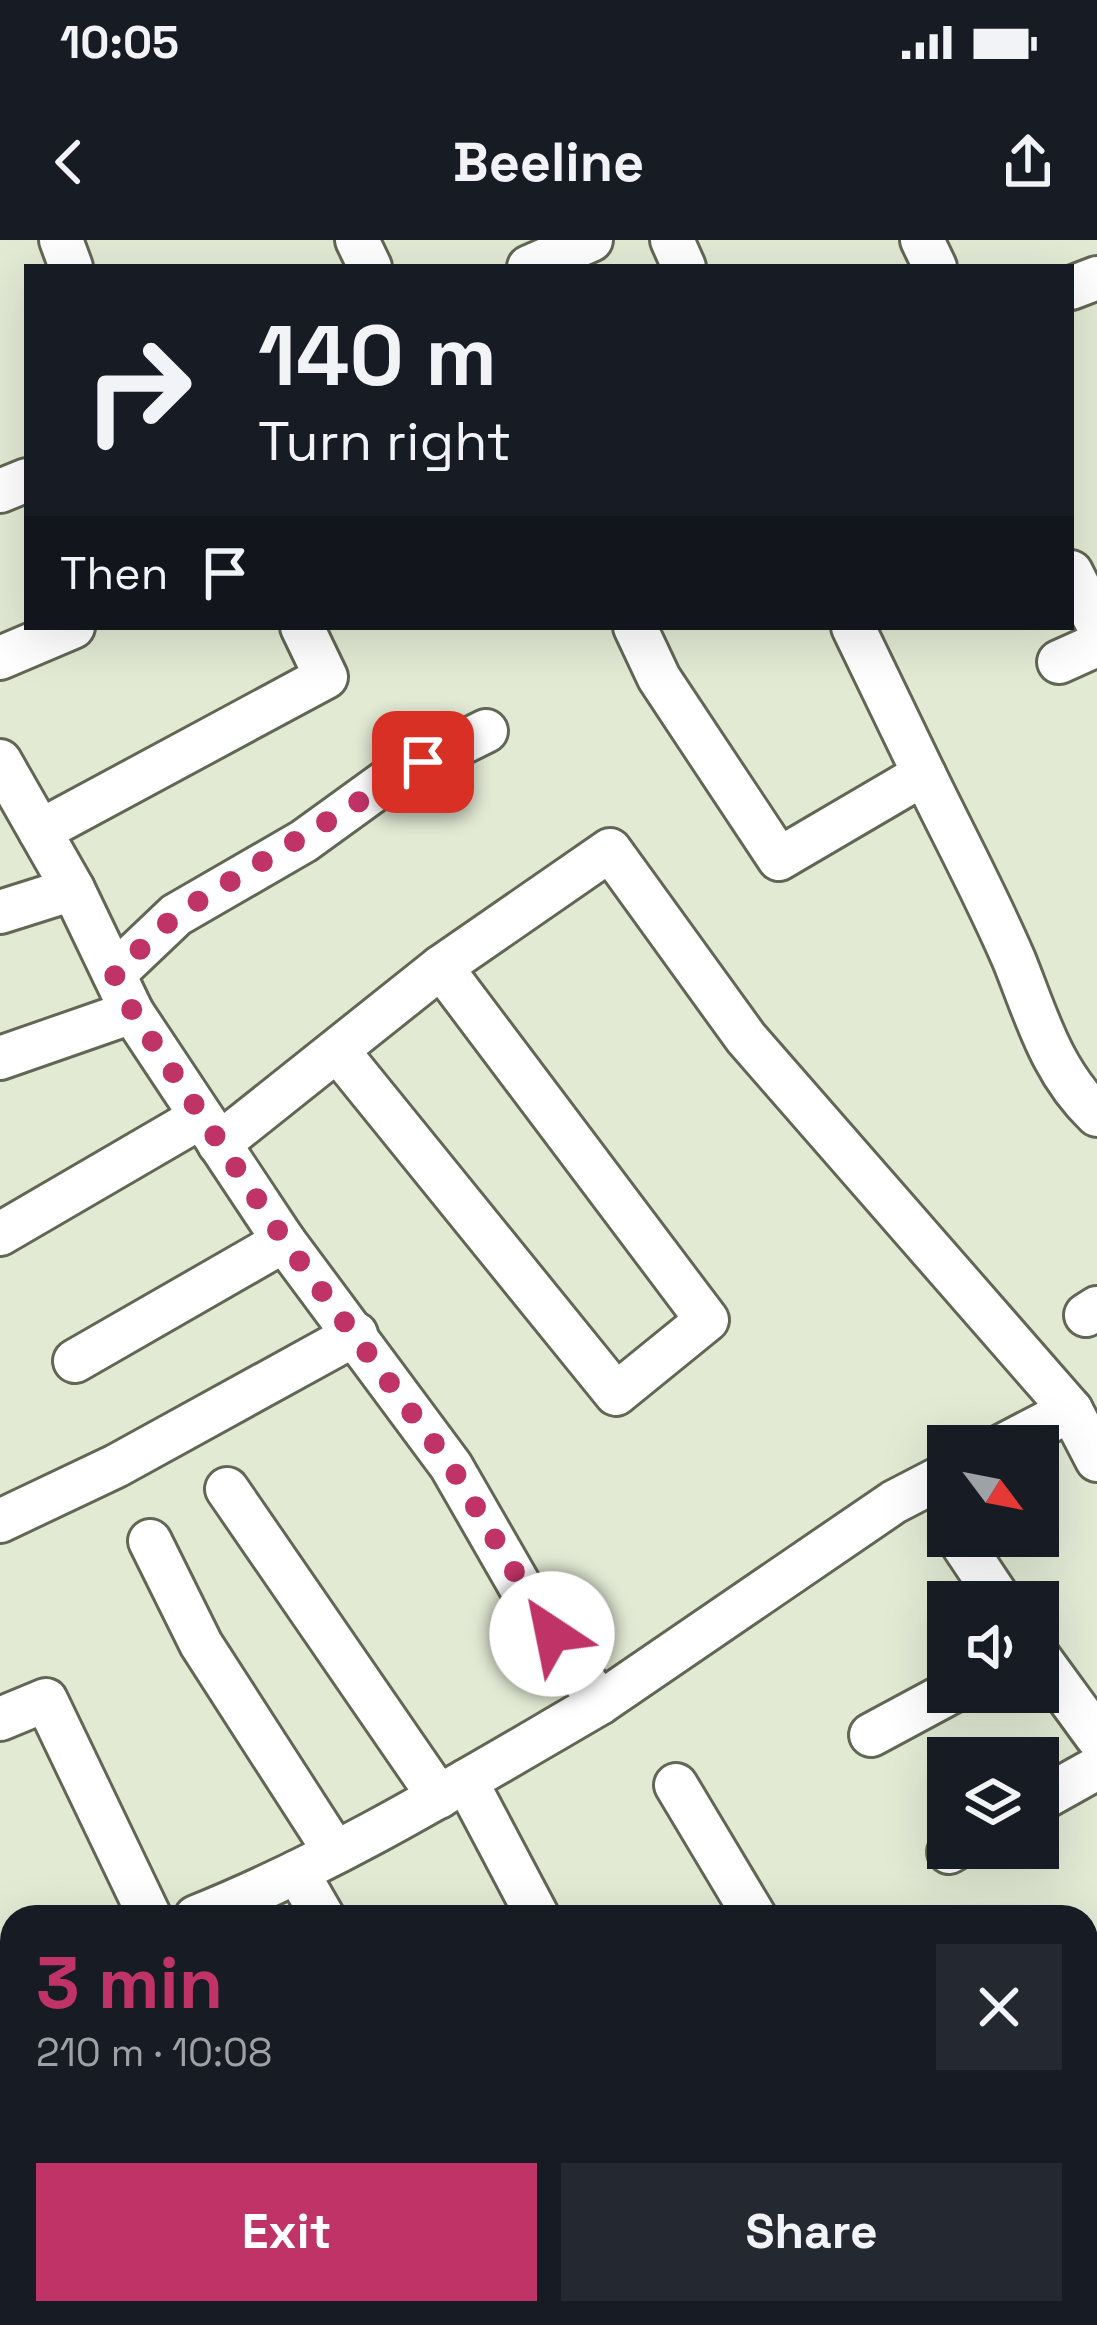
<!DOCTYPE html>
<html lang="en">
<head>
<meta charset="utf-8">
<style>
	:root { --surface:#171b24; --page:#242831; --text:#f1f3f6; --muted:#9ea1a6; --accent:#c03366 }
	body { margin:0; font-family:"Space Grotesk",sans-serif; background:var(--page); color:var(--text); height:100vh; display:flex; flex-direction:column; font-size:45px; white-space:nowrap }
	* { box-sizing:border-box; margin:0 }
	p { font-size:39px; color:var(--muted) }
	.icon { flex:none; width:66px; height:66px; fill:none; stroke:currentColor; stroke-width:2; stroke-linecap:round; stroke-linejoin:round }
	.map { position:relative; flex:1; overflow:hidden }
	.details { position:absolute; left:0px; top:1665px; width:1098px; height:420px; display:flex; flex-direction:column; background:var(--surface); border-radius:36px 36px 0 0; box-shadow:0 12px 48px #0002 }
	.details>* { flex:none }
	.top-card { position:absolute; left:24px; top:24px; width:1050px; height:366px; border-radius:0px; box-shadow:0 12px 48px #0002; background:#171b24; color:var(--text); overflow:hidden }
	.needle { width:78px; rotate:122deg }
	.buttons { position:absolute; left:927px; top:1185px; display:grid; gap:24px }
	.buttons a { display:grid; place-items:center; width:132px; height:132px; border-radius:0px; background:var(--surface); box-shadow:0 12px 48px #0002; font-size:60px }
	.pin { position:absolute; display:grid; place-items:center; width:102px; height:102px; color:#fff; margin:-51px; border-radius:24px; box-shadow:0 6px 18px #0006 }
	.me { position:absolute; width:132px; margin:-66px; rotate:326deg; stroke-linejoin:round; filter:drop-shadow(0 0 9px #0008) }
	.turn { display:flex; align-items:center; gap:42px; height:252px; padding:0 36px; font-size:54px }
	.turn .icon { width:156px; height:156px; stroke-width:2.5 }
	.turn b { display:block; font-size:84px; line-height:102px }
	.then { display:flex; align-items:center; height:114px; padding:0 36px; background:#0003; gap:24px; font-size:45px }
	.round { display:grid; place-items:center; flex:none; width:126px; height:126px; border-radius:0px; background:var(--page) }
	.head { display:flex; align-items:center; justify-content:space-between; height:204px; padding:0 36px }
	h1 { font-size:72px; font-weight:700; line-height:90px; color:var(--accent) }
	.cta { display:flex; gap:24px; margin-top:auto; padding:24px 36px }
	.cta a { flex:1; height:138px; border-radius:0px; background:var(--accent); color:#fff; font-size:48px; font-weight:700; line-height:138px; text-align:center }
	.cta a+a { background:var(--page); color:var(--text) }
	.status { display:flex; justify-content:space-between; align-items:center; height:84px; padding:0 60px; background:var(--surface); direction:ltr }
	.status svg { height:33px; fill:currentColor }
	header { display:flex; justify-content:space-between; align-items:center; height:156px; padding:0 36px; background:var(--surface); font-size:54px; font-weight:700 }
	.map>svg:first-child { display:block }
	.lines { fill:none; stroke-linecap:round; stroke-linejoin:round }
	.minor-casing { stroke:#606754; stroke-width:48 }
	.minor { stroke:#fff; stroke-width:42 }
	.route { stroke:#c03366; stroke-width:21; stroke-dasharray:0 37.8 }
</style>
</head>
<body>
<div class="status"><b>10:05</b><svg viewBox="0 0 49 12"><path d="M0 12V9h3v3zM5 12V6h3v6zM10 12V3h3v9zM15 12V0h3v12zM26 1h20v11H26zM47 4h2v5h-2z"/></svg></div>
<header><svg class="icon" aria-label="back" viewBox="0 0 24 24"><path d="M15 5l-7 7 7 7"/></svg>Beeline<svg class="icon" aria-label="share" viewBox="0 0 24 24"><path d="M12 15V3M7 8l5-5 5 5M5 13v7h14v-7"/></svg></header>
<div class="map">
<svg width="1097" height="2085" viewBox="0 0 1097 2085">
	<rect width="100%" height="100%" fill="#e2ead4"/>
	<g class="lines">
		<defs>
			<g id="minor">
				<polyline points="61,0 71,27"/>
				<polyline points="357,0 370,27"/>
				<polyline points="672,0 684,27"/>
				<polyline points="922,0 935,27"/>
				<polyline points="529,27 591,0"/>
				<polyline points="1071,48 1097,38"/>
				<polyline points="0,251 27,240"/>
				<polyline points="1071,332 1097,383"/>
				<polyline points="635,387 659,438 779,619 924,534 853,387"/>
				<polyline points="0,418 73,387"/>
				<polyline points="1059,422 1097,405"/>
				<polyline points="0,521 73,649 0,672"/>
				<path d="M924,534C954,596 987,657 1014,720C1037,777 1051,831 1097,875"/>
				<polyline points="40,591 326,437 302,387"/>
				<polyline points="441,727 610,610 746,798 1071,1170 1002,1206"/>
				<polyline points="114,734 176,675 304,601 391,538 486,491"/>
				<path d="M132,772L284,1001L451,1226L528,1360L600,1463C469,1539 338,1620 196,1677"/>
				<polyline points="0,818 132,772 73,649"/>
				<polyline points="219,904 441,727 707,1080 616,1154 337,810"/>
				<polyline points="0,994 201,877"/>
				<polyline points="1086,1075 1097,1068"/>
				<polyline points="75,1121 284,1001"/>
				<polyline points="1071,1170 1097,1220"/>
				<polyline points="227,1249 439,1557"/>
				<polyline points="0,1281 116,1226 356,1094"/>
				<polyline points="957,1296 1001,1362"/>
				<polyline points="150,1301 201,1404 335,1612"/>
				<polyline points="1038,1416 1097,1497"/>
				<polyline points="600,1463 894,1262 948,1234"/>
				<polyline points="0,1479 46,1460 150,1677"/>
				<polyline points="871,1495 951,1452"/>
				<polyline points="466,1541 538,1677"/>
				<polyline points="676,1545 755,1677"/>
				<polyline points="1038,1561 1097,1528"/>
				<polyline points="949,1612 956,1608"/>
				<polyline points="297,1632 323,1677"/>
				<polyline points="0,1767 12,1761"/>
				<polyline points="1086,1815 1097,1806"/>
				<polyline points="387,2073 395,2085"/>
				<polyline points="576,2073 583,2085"/>
				<polyline points="696,2085 715,2073"/>
			</g>
		</defs>
		<use href="#minor" class="minor-casing"/>
		<use href="#minor" class="minor"/>
	</g>
	<g class="lines">
		<polyline class="route" points="423,522 176,675 114,734 133,772 284,1000 451,1226 552,1394"/>
	</g>
</svg>
<div class="buttons">
<a><svg class="needle" viewBox="-14 -14 28 28"><path d="M0-13l5 13h-10z" fill="#e53935"/><path d="M0 13l5-13h-10z" fill="#9ea1a6"/></svg></a>
<a><svg class="icon" aria-label="sound" viewBox="0 0 24 24"><path d="M4 9h4l5-4v14l-5-4H4zM17 9q2 3 0 6"/></svg></a>
<a><svg class="icon" aria-label="layers" viewBox="0 0 24 24"><path d="M12 4l9 5-9 5-9-5zM3 14l9 5 9-5"/></svg></a>
</div>
<div class="pin" style="left:423px;top:522px;background:#d93025"><svg class="icon" aria-label="arrive" viewBox="0 0 24 24"><path d="M6 21V4h12l-3 4 3 4H6"/></svg></div>
<svg class="me" style="left:552px;top:1394px" viewBox="-20 -20 40 40"><circle r="19" fill="#fff"/><path d="M0-13L10 11 0 6-10 11z" fill="#c03366"/></svg>
<div class="top-card">
<div class="turn"><svg class="icon" aria-label="right" viewBox="0 0 24 24"><path d="M7 20v-9h11M14 6l5 5-5 5"/></svg><div><b>140 m</b>Turn right</div></div>
<div class="then">Then<svg class="icon" aria-label="arrive" viewBox="0 0 24 24"><path d="M6 21V4h12l-3 4 3 4H6"/></svg></div>
</div>
<section class="details">
<div class="head"><div><h1>3 min</h1><p>210 m · 10:08</p></div><a class="round"><svg class="icon" aria-label="close" viewBox="0 0 24 24"><path d="M6 6l12 12M18 6L6 18"/></svg></a></div>
<div class="cta"><a>Exit</a><a>Share</a></div>
</section>
</div>
</body>
</html>
